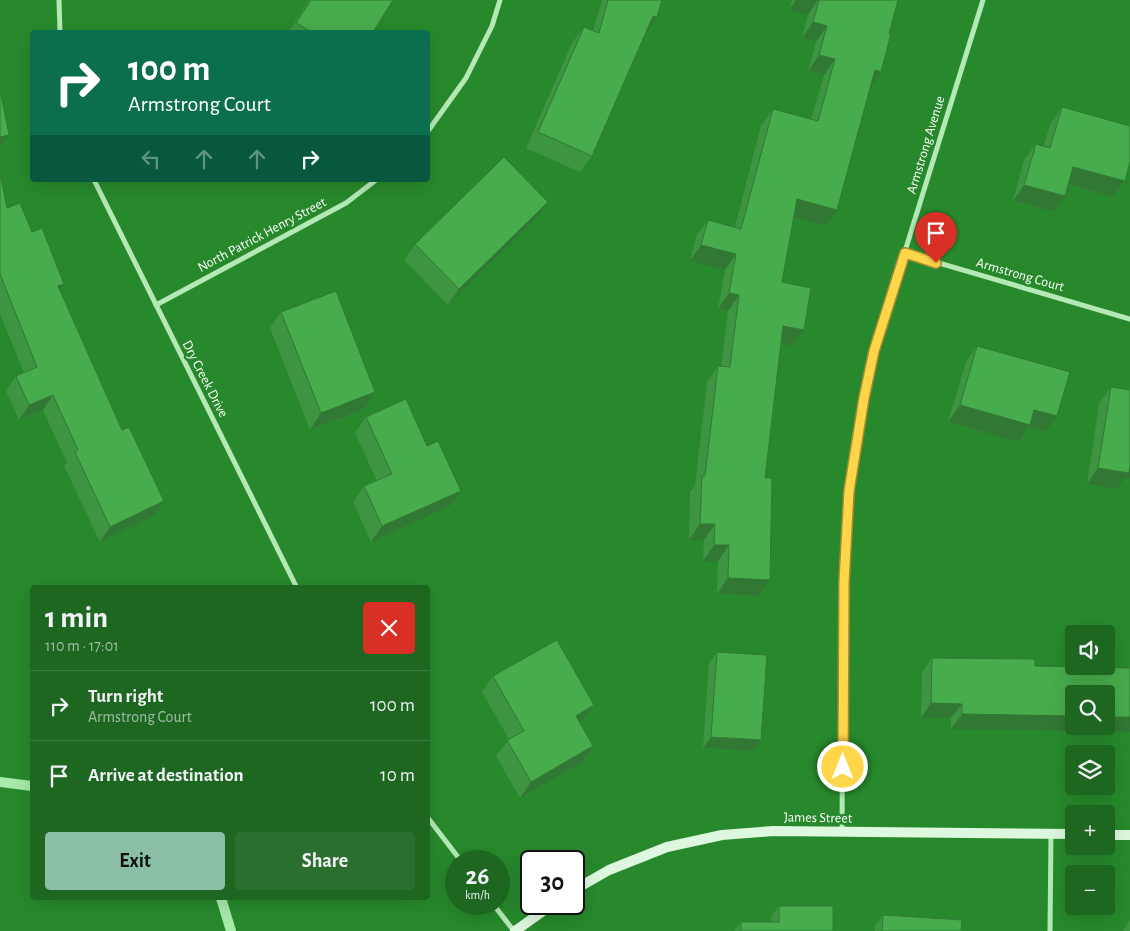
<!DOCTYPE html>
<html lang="en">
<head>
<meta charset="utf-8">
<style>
	:root { --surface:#1d6721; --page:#2a6f2e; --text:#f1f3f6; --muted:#a0bea5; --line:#3b7b3f; --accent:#8abfa5 }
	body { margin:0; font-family:"Alegreya Sans",sans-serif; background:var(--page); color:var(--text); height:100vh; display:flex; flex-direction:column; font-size:19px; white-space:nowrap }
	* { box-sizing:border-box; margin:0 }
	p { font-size:16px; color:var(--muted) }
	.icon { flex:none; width:28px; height:28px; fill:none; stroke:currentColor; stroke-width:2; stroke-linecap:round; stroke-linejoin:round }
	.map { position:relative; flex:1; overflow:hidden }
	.panel { position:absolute; left:30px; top:585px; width:400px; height:315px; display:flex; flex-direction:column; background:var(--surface); border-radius:5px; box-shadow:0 5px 20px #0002 }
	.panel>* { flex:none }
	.banner { position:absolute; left:30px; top:30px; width:400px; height:152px; border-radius:5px; box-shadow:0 5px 20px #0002; background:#0b6e4f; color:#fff; overflow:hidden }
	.fabs { position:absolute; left:1065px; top:625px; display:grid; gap:10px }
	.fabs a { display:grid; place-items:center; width:50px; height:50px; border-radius:5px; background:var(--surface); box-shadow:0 5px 20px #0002; font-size:25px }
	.speed { position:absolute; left:445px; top:850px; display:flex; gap:10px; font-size:25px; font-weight:700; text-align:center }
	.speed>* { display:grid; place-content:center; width:65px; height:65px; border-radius:50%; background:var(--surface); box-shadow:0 5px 20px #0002; line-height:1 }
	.speed small { font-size:12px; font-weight:400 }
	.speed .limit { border:2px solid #111; border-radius:8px; background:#fff; color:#111 }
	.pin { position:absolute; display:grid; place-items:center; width:42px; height:42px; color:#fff; margin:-51px -21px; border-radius:50% 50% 50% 0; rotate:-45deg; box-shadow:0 0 5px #0007 }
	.pin .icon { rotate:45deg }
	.me { position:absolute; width:55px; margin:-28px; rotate:0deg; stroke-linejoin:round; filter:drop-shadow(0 0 4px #0008) }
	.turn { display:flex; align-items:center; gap:18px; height:105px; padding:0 15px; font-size:22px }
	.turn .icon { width:65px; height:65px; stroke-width:2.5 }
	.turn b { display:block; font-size:35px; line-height:42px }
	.lanes { display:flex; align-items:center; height:48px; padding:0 15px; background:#0003; justify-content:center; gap:25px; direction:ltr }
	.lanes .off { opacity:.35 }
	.round { display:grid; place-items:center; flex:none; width:52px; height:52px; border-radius:5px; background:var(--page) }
	.summary { display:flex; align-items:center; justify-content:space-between; height:85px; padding:0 15px }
	h1 { font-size:30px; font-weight:600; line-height:38px }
	.action { display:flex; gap:10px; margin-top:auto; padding:10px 15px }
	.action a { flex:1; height:58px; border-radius:5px; background:var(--accent); color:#111; font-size:20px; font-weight:600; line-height:58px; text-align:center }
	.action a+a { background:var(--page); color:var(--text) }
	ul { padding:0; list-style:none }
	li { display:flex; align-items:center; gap:15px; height:70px; padding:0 15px; border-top:1px solid var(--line) }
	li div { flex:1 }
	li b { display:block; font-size:19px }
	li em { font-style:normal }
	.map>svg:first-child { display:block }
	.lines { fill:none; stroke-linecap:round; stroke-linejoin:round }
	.stream { stroke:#a8eaaa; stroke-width:10 }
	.street { stroke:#b4e9b5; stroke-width:5 }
	.secondary { stroke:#def8df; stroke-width:10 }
	.wall { fill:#3d9441 }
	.shaded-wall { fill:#327835 }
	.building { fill:#47ac4c; stroke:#327835 }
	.route-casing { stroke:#a68a30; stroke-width:12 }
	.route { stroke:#ffd54a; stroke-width:9 }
	.labels { text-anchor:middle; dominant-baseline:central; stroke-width:5; stroke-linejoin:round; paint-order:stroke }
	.street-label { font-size:14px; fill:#fff; stroke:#27892c }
</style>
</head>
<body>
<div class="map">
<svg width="1130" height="931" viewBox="0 0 1130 931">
	<rect width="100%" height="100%" fill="#27892c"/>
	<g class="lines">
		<g class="stream">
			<polyline points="0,782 32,786"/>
			<polyline points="221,898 231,931"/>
		</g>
		<g class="street">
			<polyline points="59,0 60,32"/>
			<polyline points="428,131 466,78 492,26 500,0"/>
			<polyline points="94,180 297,588"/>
			<polyline points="905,253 1130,319"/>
			<polyline points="156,305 346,203 376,180"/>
			<polyline points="428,818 461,861"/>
			<path d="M842,831C843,719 840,606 849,493C853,446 864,398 874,351L983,0"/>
			<polyline points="493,904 514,931"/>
			<polyline points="1050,931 1051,834"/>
		</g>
		<g class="secondary">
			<polyline points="1106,835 1130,835"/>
			<polyline points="574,890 609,870 667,847 722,835 773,831 1074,834"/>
			<polyline points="515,931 553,904"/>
		</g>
	</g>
	<g class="wall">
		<polygon points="309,0 393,0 373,32 289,32"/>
		<polygon points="602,0 662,0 645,33 592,156 580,172 526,148 572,43 584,27 593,31"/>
		<polygon points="792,0 898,0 889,34 881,72 870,87 826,226 794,217 782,282 792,346 781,343 765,478 770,580 759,596 717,594 718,561 703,561 704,540 689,540 690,492 695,486 707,382 718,366 721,366 728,311 718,309 725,270 690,261 696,236 708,220 735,227 761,125 773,109 811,120 824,75 808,71 816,42 802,38 808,15 789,10"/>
		<polygon points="1062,107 1125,181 1113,197 1068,185 1065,196 1054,212 1013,201 1024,160 1036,144 1044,146 1050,124"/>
		<polygon points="0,173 7,208 32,232 64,284 59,290 122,430 164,501 154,516 100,542 64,466 67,463 43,410 19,420 6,391 16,376 24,373 0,314"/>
		<polygon points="537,218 448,305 404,260 415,244"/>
		<polygon points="281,312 364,409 310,430 270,328"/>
		<polygon points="977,346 1057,416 1046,432 1028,427 1019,442 948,422 966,362"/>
		<polygon points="1111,387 1125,478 1117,489 1087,484 1099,403"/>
		<polygon points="366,417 449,507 371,542 353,502 364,486 377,481 355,433"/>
		<polygon points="717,652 761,740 753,751 703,748 709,663"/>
		<polygon points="932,658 1035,659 951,729 951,718 921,718 922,672"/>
		<polygon points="493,676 594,705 582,721 580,723 593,746 582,763 520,798 496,756 509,739 482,692"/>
		<polygon points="779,906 833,931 771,922 771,917"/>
		<polygon points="883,915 961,931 875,931 875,926"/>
		<polygon points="1130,920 1130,931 1123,931"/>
		<polygon points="741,922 741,931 734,931"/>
	</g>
	<g class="shaded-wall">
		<polygon points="796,0 818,0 808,15 789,10"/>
		<polygon points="653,16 657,17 646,33 642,32"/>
		<polygon points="813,22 827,26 816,42 802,38"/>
		<polygon points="819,55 835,59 824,75 808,71"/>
		<polygon points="875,70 881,72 870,88"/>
		<polygon points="9,135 0,148 0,137"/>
		<polygon points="1073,167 1125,181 1113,197 1062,183"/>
		<polygon points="1024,185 1065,196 1054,212 1013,201"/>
		<polygon points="797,199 837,210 826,226 786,215"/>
		<polygon points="548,202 537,218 448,305 459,289"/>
		<polygon points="701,245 736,254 725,270 690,261"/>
		<polygon points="64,284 54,298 58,286"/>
		<polygon points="729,293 739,295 728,311 718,309"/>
		<polygon points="783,326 804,330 792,346 772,342"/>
		<polygon points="375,392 364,409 310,430 321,413"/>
		<polygon points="53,395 43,410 19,420 29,405"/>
		<polygon points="960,405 1034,410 1057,416 1046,432 1028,427 1019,442 948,422"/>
		<polygon points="1130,462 1130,479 1125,478 1117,489 1087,484 1098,468"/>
		<polygon points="461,491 449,507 371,542 382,526"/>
		<polygon points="164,501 154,516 100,542 110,527"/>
		<polygon points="700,524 715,524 704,540 689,540"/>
		<polygon points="714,545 729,545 718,561 703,561"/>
		<polygon points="728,578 770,580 759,596 717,594"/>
		<polygon points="931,703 962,704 951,718 921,718"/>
		<polygon points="594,705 582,721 564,732 576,716"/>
		<polygon points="962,714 1074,716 1074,726 1106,726 1106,717 1130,717 1130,732 951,729"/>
		<polygon points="711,737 761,740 753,751 703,748"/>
		<polygon points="593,746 582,763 520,798 531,782"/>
	</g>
	<g class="building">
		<polygon points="311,0 393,0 373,32 312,32 296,23"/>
		<polygon points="608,0 662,0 657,17 653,16 592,156 538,132 584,27 599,33"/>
		<polygon points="819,0 898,0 889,34 891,34 881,72 875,70 837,210 797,199 782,282 811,288 804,330 783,326 765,478 772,478 770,580 728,578 729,545 714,545 715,524 700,524 702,476 705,476 718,366 730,367 739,295 729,293 736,254 701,245 708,220 741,229 773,109 818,121 835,59 819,55 827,26 813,22"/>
		<polygon points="0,89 9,135 0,137"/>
		<polygon points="1062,107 1130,126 1130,161 1125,181 1073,167 1065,196 1024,185 1036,144 1050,148"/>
		<polygon points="504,157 548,202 459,289 415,244"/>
		<polygon points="0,173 7,208 20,203 32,232 42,228 64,284 58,286 122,430 129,427 164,501 110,527 75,452 78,450 53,395 29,405 16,376 37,367 0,274"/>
		<polygon points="336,291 375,392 321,413 281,312"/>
		<polygon points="977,346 1070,372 1057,416 1034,410 1030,425 960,405"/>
		<polygon points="1111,387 1130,390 1130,465 1129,473 1098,468"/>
		<polygon points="406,399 427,446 438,441 461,491 382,526 364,486 392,474 366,417"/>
		<polygon points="557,640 594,705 576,716 593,746 531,782 507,740 524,731 493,676"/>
		<polygon points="717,652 767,655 761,740 711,737"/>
		<polygon points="932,658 1035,659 1035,666 1130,668 1130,717 1106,717 1106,694 1074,694 1074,716 962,714 962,704 931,703"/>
		<polygon points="779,906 833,906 833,931 741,931 741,922 779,922"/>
		<polygon points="883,915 962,920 961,931 882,931"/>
	</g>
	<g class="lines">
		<defs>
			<polyline id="route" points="843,767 844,582 849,491 864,398 874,351 905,253 936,263"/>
		</defs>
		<use href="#route" class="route-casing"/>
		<use href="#route" class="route"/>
	</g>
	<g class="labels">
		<g class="street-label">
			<text transform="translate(926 145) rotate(-73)">Armstrong Avenue</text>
			<text transform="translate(262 235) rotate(-28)">North Patrick Henry Street</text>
			<text transform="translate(1020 275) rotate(16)">Armstrong Court</text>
			<text transform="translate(205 379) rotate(63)">Dry Creek Drive</text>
			<text transform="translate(818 818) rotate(1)">James Street</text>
		</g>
	</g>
</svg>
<div class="fabs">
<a><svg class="icon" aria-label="sound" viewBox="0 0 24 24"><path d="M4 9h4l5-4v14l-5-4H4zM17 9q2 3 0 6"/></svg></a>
<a><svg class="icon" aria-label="search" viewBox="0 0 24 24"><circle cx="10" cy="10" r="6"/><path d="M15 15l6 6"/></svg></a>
<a><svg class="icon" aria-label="layers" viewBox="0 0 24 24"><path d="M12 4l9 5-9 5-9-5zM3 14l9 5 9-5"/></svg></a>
<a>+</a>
<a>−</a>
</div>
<div class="speed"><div>26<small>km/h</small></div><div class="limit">30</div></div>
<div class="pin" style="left:936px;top:263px;background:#d93025"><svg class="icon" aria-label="arrive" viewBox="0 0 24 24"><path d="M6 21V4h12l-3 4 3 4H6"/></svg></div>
<svg class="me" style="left:843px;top:767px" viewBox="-20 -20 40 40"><circle r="17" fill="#ffd54a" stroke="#fff" stroke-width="3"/><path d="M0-11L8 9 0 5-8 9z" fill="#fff"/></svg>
<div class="banner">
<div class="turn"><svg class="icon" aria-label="right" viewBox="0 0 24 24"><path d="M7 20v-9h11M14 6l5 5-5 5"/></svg><div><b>100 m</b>Armstrong Court</div></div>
<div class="lanes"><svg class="icon off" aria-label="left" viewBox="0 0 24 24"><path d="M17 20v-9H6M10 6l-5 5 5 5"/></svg><svg class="icon off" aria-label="ahead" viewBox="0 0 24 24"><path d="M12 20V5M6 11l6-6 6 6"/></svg><svg class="icon off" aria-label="ahead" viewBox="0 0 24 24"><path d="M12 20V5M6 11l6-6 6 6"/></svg><svg class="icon" aria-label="right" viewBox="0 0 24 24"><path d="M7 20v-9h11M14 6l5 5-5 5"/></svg></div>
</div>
<section class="panel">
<div class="summary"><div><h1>1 min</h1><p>110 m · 17:01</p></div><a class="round" style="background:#d93025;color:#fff"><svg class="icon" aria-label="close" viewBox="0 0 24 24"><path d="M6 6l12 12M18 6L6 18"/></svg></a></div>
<ul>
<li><svg class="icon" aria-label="right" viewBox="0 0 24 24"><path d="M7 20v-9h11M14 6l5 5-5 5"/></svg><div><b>Turn right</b><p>Armstrong Court</p></div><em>100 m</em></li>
<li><svg class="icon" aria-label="arrive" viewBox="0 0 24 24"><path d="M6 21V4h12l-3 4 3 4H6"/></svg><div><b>Arrive at destination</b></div><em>10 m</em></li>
</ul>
<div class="action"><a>Exit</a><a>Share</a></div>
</section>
</div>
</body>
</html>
